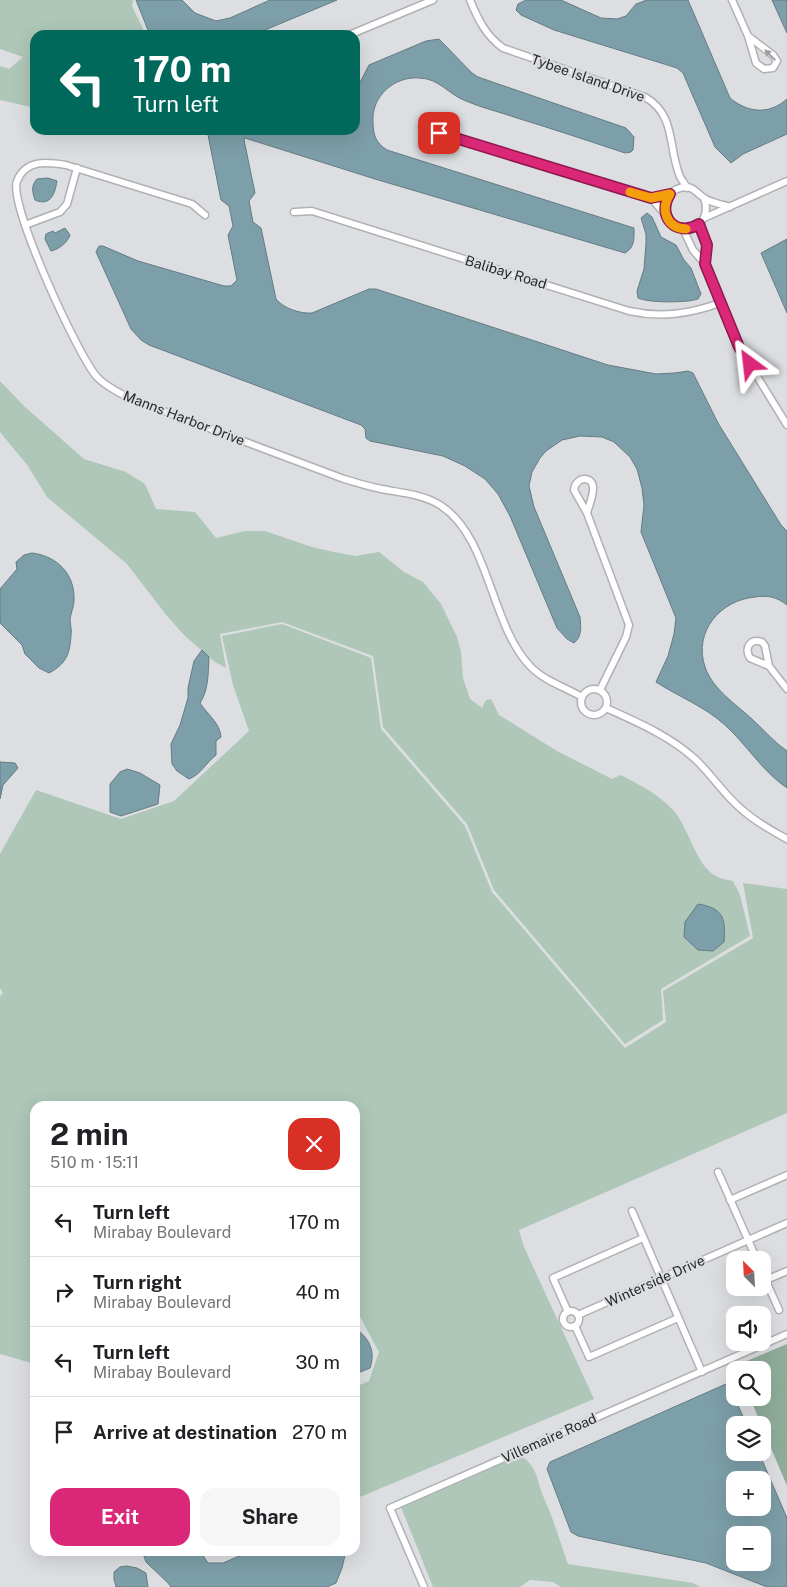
<!DOCTYPE html>
<html lang="en">
<head>
<meta charset="utf-8">
<style>
	:root { --surface:#fff; --page:#f6f6f6; --text:#202124; --muted:#757577; --line:#e0e0e0; --accent:#db2777 }
	body { margin:0; font-family:"Public Sans",sans-serif; background:var(--page); color:var(--text); height:100vh; display:flex; flex-direction:column; font-size:19px; white-space:nowrap }
	* { box-sizing:border-box; margin:0 }
	p { font-size:16px; color:var(--muted) }
	.icon { flex:none; width:28px; height:28px; fill:none; stroke:currentColor; stroke-width:2; stroke-linecap:round; stroke-linejoin:round }
	.map { position:relative; flex:1; overflow:hidden }
	.panel { position:absolute; left:30px; top:1101px; width:330px; height:455px; display:flex; flex-direction:column; background:var(--surface); border-radius:15px; box-shadow:0 5px 20px #0002 }
	.panel>* { flex:none }
	.hud { position:absolute; left:30px; top:30px; width:330px; height:105px; border-radius:15px; box-shadow:0 5px 20px #0002; background:#00695c; color:#fff; overflow:hidden }
	.needle { width:32px; rotate:336deg }
	.buttons { position:absolute; left:726px; top:1251px; display:grid; gap:10px }
	.buttons a { display:grid; place-items:center; width:45px; height:45px; border-radius:10px; background:var(--surface); box-shadow:0 5px 20px #0002; font-size:25px }
	.pin { position:absolute; display:grid; place-items:center; width:42px; height:42px; color:#fff; margin:-21px; border-radius:10px; box-shadow:0 2px 8px #0006 }
	.me { position:absolute; width:55px; margin:-28px; rotate:330deg; stroke-linejoin:round; filter:drop-shadow(0 0 4px #0008) }
	.turn { display:flex; align-items:center; gap:18px; height:105px; padding:0 20px; font-size:22px }
	.turn .icon { width:65px; height:65px; stroke-width:2.5 }
	.turn b { display:block; font-size:35px; line-height:42px }
	.round { display:grid; place-items:center; flex:none; width:52px; height:52px; border-radius:15px; background:var(--page) }
	.headline { display:flex; align-items:center; justify-content:space-between; height:85px; padding:0 20px }
	h1 { font-size:30px; font-weight:700; line-height:38px }
	.primary-button { display:flex; gap:10px; margin-top:auto; padding:10px 20px }
	.primary-button a { flex:1; height:58px; border-radius:15px; background:var(--accent); color:#fff; font-size:20px; font-weight:700; line-height:58px; text-align:center }
	.primary-button a+a { background:var(--page); color:var(--text) }
	ul { padding:0; list-style:none }
	li { display:flex; align-items:center; gap:15px; height:70px; padding:0 20px; border-top:1px solid var(--line) }
	li div { flex:1 }
	li b { display:block; font-size:19px }
	li em { font-style:normal }
	.map>svg:first-child { display:block }
	.green { fill:#aec7b8 }
	.forest { fill:#90ad9b }
	.water { fill:#7d9fa9; stroke:#647c83; fill-rule:evenodd }
	.lines { fill:none; stroke-linecap:round; stroke-linejoin:round }
	.minor-casing { stroke:#afb1b4; stroke-width:9 }
	.minor { stroke:#fff; stroke-width:6 }
	.oneway { fill:#9e9f9f }
	.route-casing { stroke:#8e194d; stroke-width:12 }
	.route { stroke:#db2777; stroke-width:9 }
	.slow { stroke:#f59e0b; stroke-width:9 }
	.labels { text-anchor:middle; dominant-baseline:central; stroke-width:4.5; stroke-linejoin:round; paint-order:stroke }
	.street-label { font-size:14px; fill:#28292a; stroke:#dcdee1 }
</style>
</head>
<body>
<div class="map">
<svg width="787" height="1587" viewBox="0 0 787 1587">
	<rect width="100%" height="100%" fill="#dcdee1"/>
	<g class="green">
		<polygon points="0,0 133,0 132,6 146,35 35,35 35,108 0,100 0,66 9,69 23,57 0,49"/>
		<path d="M0,381L24,406L84,459L126,472L145,484L156,509L195,512L216,538L245,531H265L312,547L334,552L355,556L379,552L404,572L423,582L441,604L457,637L461,652L463,678L470,699L482,708L486,700L491,699L499,715L557,751L612,779L621,775C640,785 658,794 673,810C690,829 696,868 718,877C722,879 728,880 733,881L740,895L750,936L661,989L663,1020L625,1044L494,890L467,824L383,727L373,656L282,622L220,634L226,668L215,662L185,636L167,616L127,564L47,497L28,466L0,432Z"/>
		<polygon points="282,624 371,658 381,729 465,826 492,892 625,1048 666,1022 663,991 753,938 743,883 787,889 787,1113 519,1230 524,1247 594,1399 355,1499 355,1387 369,1381 379,1352 359,1315 355,1315 355,1106 35,1106 35,1364 0,1354 0,996 3,993 0,988 0,854 36,790 121,819 174,801 249,731 233,685 222,636"/>
		<path d="M520,1455C539,1468 536,1480 544,1498C554,1520 560,1542 568,1564L693,1583L700,1587H561L553,1582L530,1580L520,1587H433L401,1507Z"/>
	</g>
	<polygon class="forest" points="787,1344 787,1486 750,1398 762,1398 762,1370 739,1370 737,1365"/>
	<g class="water">
		<polygon points="136,0 182,0 195,13 216,21 230,18 270,0 337,0 253,35 150,35"/>
		<path d="M526,0H561L601,18L617,19L626,16L636,4L647,0H688L730,98C748,113 769,115 787,99V134L743,154L731,163L715,147L683,73L677,68L554,30L521,15L516,10L518,4Z"/>
		<polygon points="772,0 787,0 787,33 786,31"/>
		<path d="M439,39L472,73L478,77L626,128L634,137L633,150L631,152L625,153C589,141 553,129 517,118C500,112 482,108 466,101C449,95 439,78 419,78C395,76 371,96 373,122C373,135 376,143 387,150L634,228C634,239 635,247 625,253L375,179L245,138L244,140L255,193L249,201L253,222L261,228L276,299C283,308 300,314 312,313L369,289H376L608,365L656,374L675,373L688,371L693,373L718,423L781,525L787,531V605C777,597 768,595 755,597C721,600 693,631 705,667C713,690 736,704 753,720C764,730 774,742 787,751V788C762,771 747,745 725,725C704,706 679,697 656,682L668,656L674,634L676,618L641,532L644,505L642,488L637,469L630,457L614,442L602,437L580,436L562,440L546,451L540,458L532,472L529,486L534,507L580,617C581,627 582,637 574,643L567,639L557,628L510,516L498,494L485,479L465,466L443,456L370,441L366,438L365,429L361,425L149,345L141,340L131,329L96,252L99,246H103L138,261L224,286H231L237,280L228,235L233,226L229,206L221,200L207,130H355V92L369,65L426,41Z"/>
		<path d="M48,178L57,181C55,193 51,207 35,200C32,191 31,186 37,179Z"/>
		<path d="M647,213L652,217L661,237L676,245L684,260L691,268L701,294L698,299C686,303 649,303 638,298L637,291L644,269L646,243V234L641,218Z"/>
		<path d="M65,228L70,235C68,242 58,250 51,251L45,239L46,234L53,231L55,233Z"/>
		<polygon points="787,239 787,313 761,253"/>
		<path d="M32,553C57,556 75,574 74,600C74,606 71,613 70,619C70,624 72,630 71,635C70,654 66,664 49,673L39,668L25,654L22,645L0,623V589L17,569L16,562L24,555Z"/>
		<path d="M202,650L209,657C208,673 209,689 200,703C207,714 220,723 221,737L216,741V755C206,763 200,775 189,779L177,771L172,764L171,744L180,725L188,698V688L194,661Z"/>
		<polygon points="0,762 15,763 18,768 3,785 0,799"/>
		<polygon points="127,769 140,773 160,785 158,804 121,816 110,812 110,784 120,772"/>
		<path d="M698,904C723,908 726,918 724,942L713,951L698,950L684,937L685,922Z"/>
		<path d="M355,1328C369,1338 376,1351 370,1368L355,1374Z"/>
		<path d="M726,1384L730,1388L747,1425H735V1452L759,1453L787,1518V1587H767L706,1563L578,1536L571,1532L547,1469L550,1462ZM735,1480H762V1508H735ZM735,1535H762V1562H735Z"/>
		<polygon points="142,1551 200,1551 208,1563 223,1563 251,1551 346,1551 342,1568 336,1583 327,1587 171,1587 168,1583 146,1562"/>
		<polygon points="127,1566 137,1568 146,1573 148,1587 116,1587 114,1579 114,1572 120,1567"/>
	</g>
	<g class="lines">
		<defs>
			<g id="minor">
				<path d="M470,0C478,19 485,35 503,48L645,97C676,115 668,146 679,174C680,179 685,183 687,188"/>
				<polyline points="732,0 748,36 756,63 764,69 773,68 777,61 773,55 748,36"/>
				<polyline points="349,35 433,0"/>
				<polyline points="422,127 651,198 671,194"/>
				<polyline points="651,198 665,214"/>
				<path d="M704,198C708,209 706,222 694,227C669,238 653,200 677,189C692,183 695,192 704,198C711,203 722,204 730,207"/>
				<path d="M294,212L312,211L629,311C661,318 689,314 720,303"/>
				<path d="M205,215L192,204L66,165C47,162 26,159 17,181C8,204 78,356 97,377C105,386 118,392 129,398L344,479C355,482 366,486 377,488C398,493 421,493 440,505C490,537 490,624 530,666C544,681 565,687 582,697"/>
				<polyline points="704,218 787,181"/>
				<polyline points="699,224 707,245 705,264"/>
				<polyline points="25,225 60,212 67,204 77,168"/>
				<polyline points="683,229 693,250 705,264 739,347 787,425"/>
				<path d="M587,513C589,505 593,497 593,489C594,476 576,475 574,490L587,513L629,625L626,637L600,690"/>
				<path d="M769,666L750,658C744,648 750,638 762,642L765,646L769,666L787,689"/>
				<circle cx="594" cy="702" r="13"/>
				<path d="M606,708C637,722 670,736 695,759C711,774 723,793 739,807C753,820 770,830 787,839"/>
				<polyline points="718,1172 757,1260"/>
				<polyline points="730,1200 787,1175"/>
				<polyline points="632,1211 702,1372"/>
				<polyline points="762,1272 779,1310"/>
				<polyline points="766,1280 787,1271"/>
				<circle cx="571" cy="1319" r="8"/>
				<polyline points="568,1312 553,1278 643,1238"/>
				<polyline points="578,1315 787,1223"/>
				<polyline points="575,1326 589,1357 678,1318"/>
				<polyline points="424,1587 390,1508 787,1334"/>
			</g>
		</defs>
		<use href="#minor" class="minor-casing"/>
		<use href="#minor" class="minor"/>
	</g>
	<defs><path id="oneway-solid" d="M-6-.8H1V-3.2L6.5 0L1 3.2V.8H-6Z" transform="scale(1.25)"/></defs>
	<use class="oneway" href="#oneway-solid" transform="translate(770 55) rotate(-135)"/>
	<g class="lines">
		<defs>
			<path id="route" d="M439,133L651,198L670,194C656,216 676,238 699,224L707,245L705,264L739,347L750,364"/>
		</defs>
		<use href="#route" class="route-casing"/>
		<use href="#route" class="route"/>
		<path class="slow" d="M630,192L651,198L670,194C660,209 666,228 686,229"/>
	</g>
	<g class="labels">
		<g class="street-label">
			<text transform="translate(588 78) rotate(19)">Tybee Island Drive</text>
			<text transform="translate(506 272) rotate(17)">Balibay Road</text>
			<text transform="translate(184 418) rotate(21)">Manns Harbor Drive</text>
			<text transform="translate(655 1281) rotate(-24)">Winterside Drive</text>
			<text transform="translate(549 1438) rotate(-24)">Villemaire Road</text>
		</g>
	</g>
</svg>
<div class="buttons">
<a><svg class="needle" viewBox="-14 -14 28 28"><path d="M0-13l5 13h-10z" fill="#e53935"/><path d="M0 13l5-13h-10z" fill="#757577"/></svg></a>
<a><svg class="icon" aria-label="sound" viewBox="0 0 24 24"><path d="M4 9h4l5-4v14l-5-4H4zM17 9q2 3 0 6"/></svg></a>
<a><svg class="icon" aria-label="search" viewBox="0 0 24 24"><circle cx="10" cy="10" r="6"/><path d="M15 15l6 6"/></svg></a>
<a><svg class="icon" aria-label="layers" viewBox="0 0 24 24"><path d="M12 4l9 5-9 5-9-5zM3 14l9 5 9-5"/></svg></a>
<a>+</a>
<a>−</a>
</div>
<div class="pin" style="left:439px;top:133px;background:#d93025"><svg class="icon" aria-label="arrive" viewBox="0 0 24 24"><path d="M6 21V4h12l-3 4 3 4H6"/></svg></div>
<svg class="me" style="left:750px;top:364px" viewBox="-20 -20 40 40"><path d="M0-17L14 15 0 8-14 15z" fill="#db2777" stroke="#fff" stroke-width="4"/></svg>
<div class="hud">
<div class="turn"><svg class="icon" aria-label="left" viewBox="0 0 24 24"><path d="M17 20v-9H6M10 6l-5 5 5 5"/></svg><div><b>170 m</b>Turn left</div></div>
</div>
<section class="panel">
<div class="headline"><div><h1>2 min</h1><p>510 m · 15:11</p></div><a class="round" style="background:#d93025;color:#fff"><svg class="icon" aria-label="close" viewBox="0 0 24 24"><path d="M6 6l12 12M18 6L6 18"/></svg></a></div>
<ul>
<li><svg class="icon" aria-label="left" viewBox="0 0 24 24"><path d="M17 20v-9H6M10 6l-5 5 5 5"/></svg><div><b>Turn left</b><p>Mirabay Boulevard</p></div><em>170 m</em></li>
<li><svg class="icon" aria-label="right" viewBox="0 0 24 24"><path d="M7 20v-9h11M14 6l5 5-5 5"/></svg><div><b>Turn right</b><p>Mirabay Boulevard</p></div><em>40 m</em></li>
<li><svg class="icon" aria-label="left" viewBox="0 0 24 24"><path d="M17 20v-9H6M10 6l-5 5 5 5"/></svg><div><b>Turn left</b><p>Mirabay Boulevard</p></div><em>30 m</em></li>
<li><svg class="icon" aria-label="arrive" viewBox="0 0 24 24"><path d="M6 21V4h12l-3 4 3 4H6"/></svg><div><b>Arrive at destination</b></div><em>270 m</em></li>
</ul>
<div class="primary-button"><a>Exit</a><a>Share</a></div>
</section>
</div>
</body>
</html>
